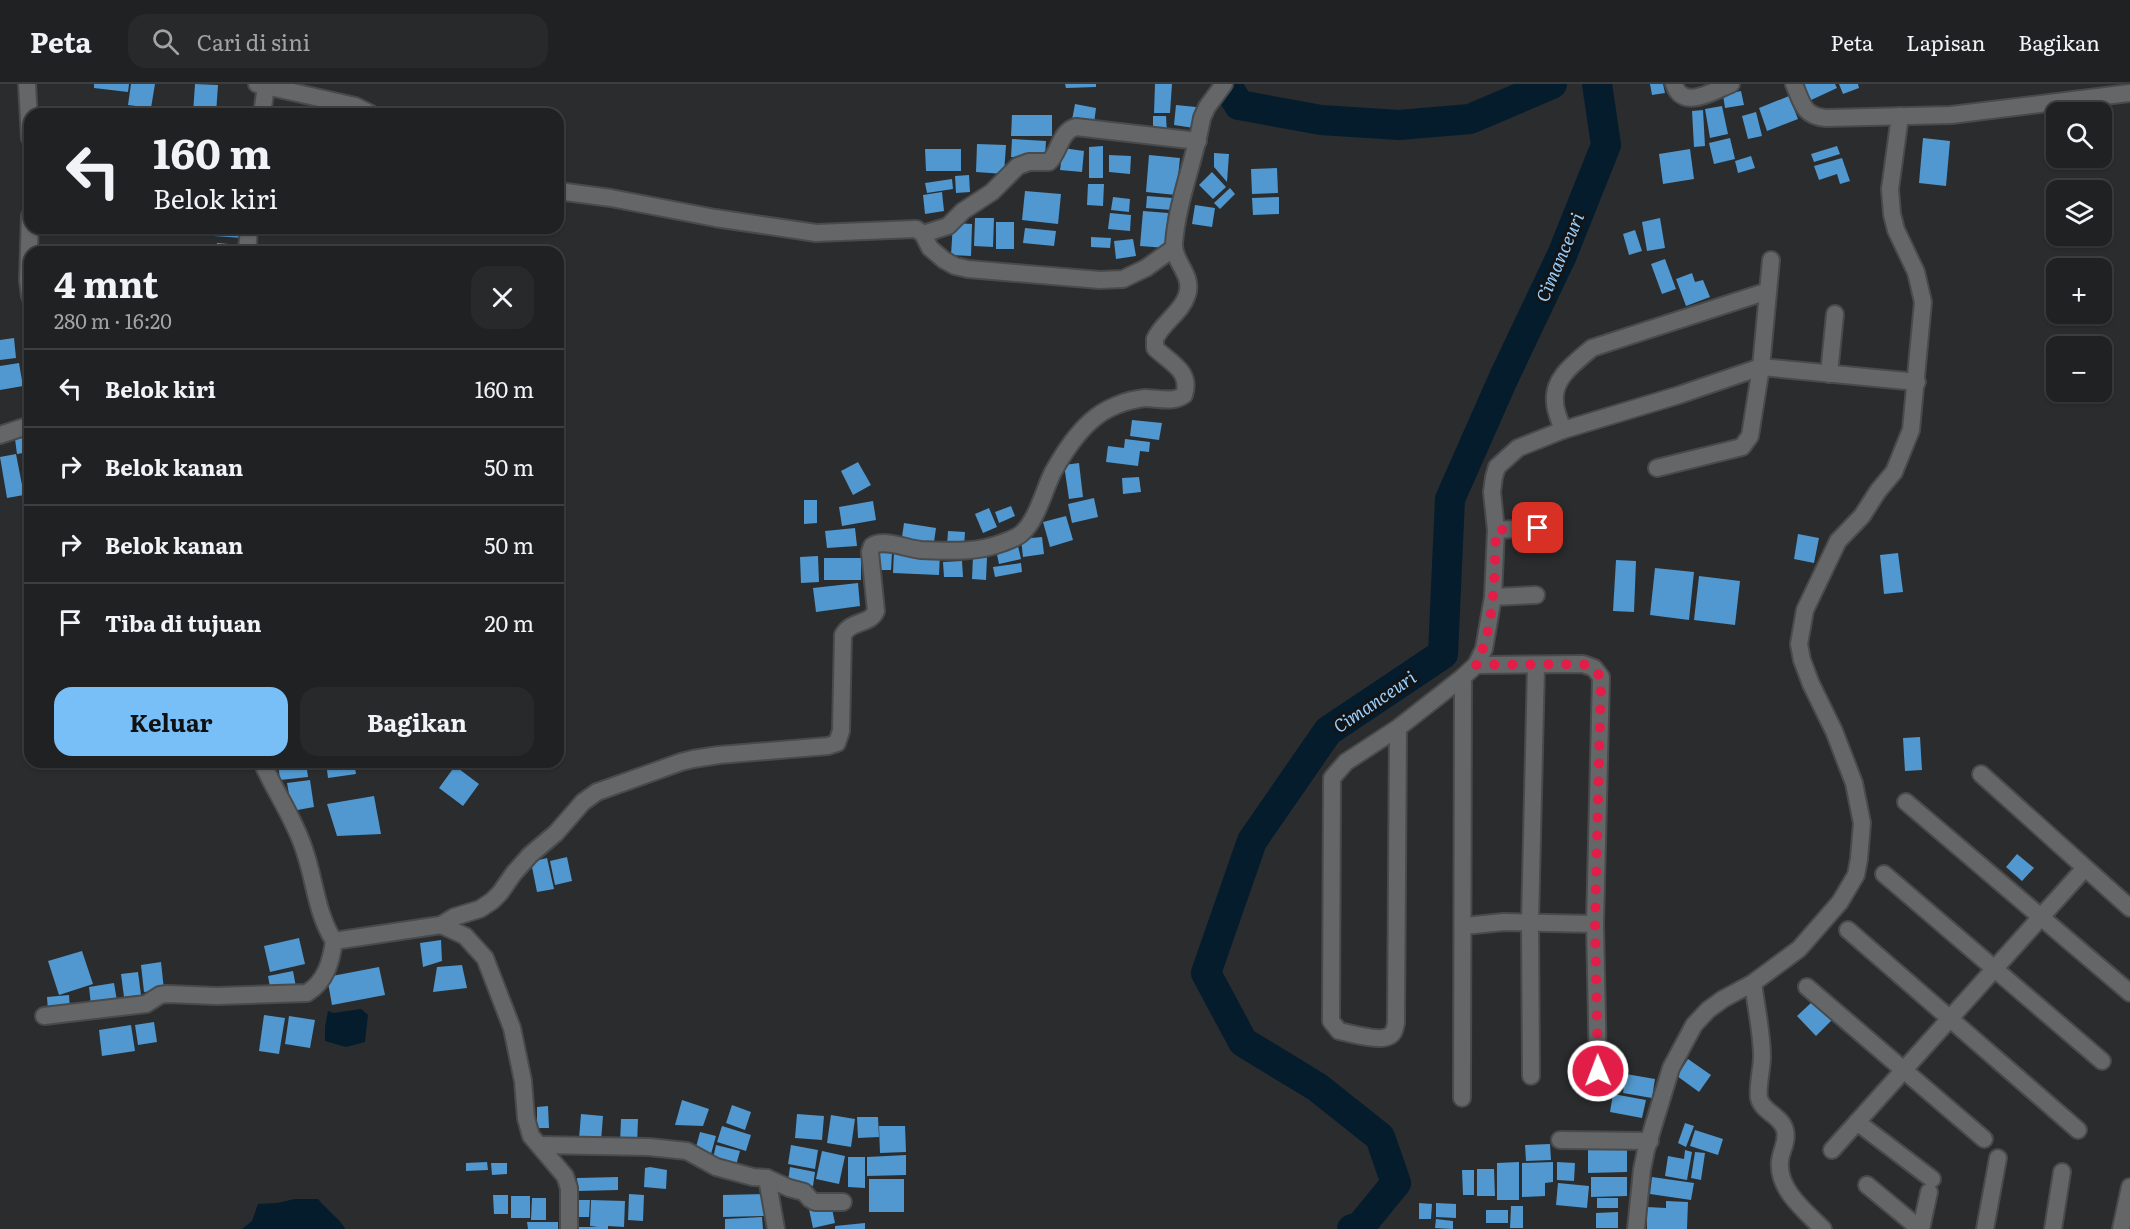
<!DOCTYPE html>
<html lang="id">
<head>
<meta charset="utf-8">
<style>
	:root { --surface:#202122; --page:#28292a; --text:#f1f3f6; --muted:#a2a3a5; --line:#3d3e40; --accent:#78bff7 }
	body { margin:0; font-family:Literata,serif; background:var(--page); color:var(--text); height:100vh; display:flex; flex-direction:column; font-size:22px; white-space:nowrap }
	* { box-sizing:border-box; margin:0 }
	p { font-size:20px; color:var(--muted) }
	.icon { flex:none; width:33px; height:33px; fill:none; stroke:currentColor; stroke-width:2; stroke-linecap:round; stroke-linejoin:round }
	.map { position:relative; flex:1; overflow:hidden }
	.side { position:absolute; left:24px; top:162px; width:540px; height:522px; display:flex; flex-direction:column; background:var(--surface); border-radius:18px; box-shadow:0 2px 4px #0004,0 0 0 2px var(--line) }
	.side>* { flex:none }
	.guide { position:absolute; left:24px; top:24px; width:540px; height:126px; border-radius:18px; box-shadow:0 2px 4px #0004,0 0 0 2px var(--line); background:#202122; color:var(--text); overflow:hidden }
	.controls { position:absolute; left:2046px; top:18px; display:grid; gap:12px }
	.controls a { display:grid; place-items:center; width:66px; height:66px; border-radius:12px; background:var(--surface); box-shadow:0 2px 4px #0004,0 0 0 2px var(--line); font-size:30px }
	.pin { position:absolute; display:grid; place-items:center; width:51px; height:51px; color:#fff; margin:-26px; border-radius:12px; box-shadow:0 3px 9px #0006 }
	.me { position:absolute; width:66px; margin:-33px; rotate:359deg; stroke-linejoin:round; filter:drop-shadow(0 0 4px #0008) }
	.turn { display:flex; align-items:center; gap:21px; height:126px; padding:0 30px; font-size:27px }
	.turn .icon { width:78px; height:78px; stroke-width:2.5 }
	.turn b { display:block; font-size:42px; line-height:51px }
	.round { display:grid; place-items:center; flex:none; width:63px; height:63px; border-radius:18px; background:var(--page) }
	.overview { display:flex; align-items:center; justify-content:space-between; height:102px; padding:0 30px }
	h1 { font-size:36px; font-weight:700; line-height:45px }
	.cta { display:flex; gap:12px; margin-top:auto; padding:12px 30px }
	.cta a { flex:1; height:69px; border-radius:18px; background:var(--accent); color:#111; font-size:24px; font-weight:700; line-height:69px; text-align:center }
	.cta a+a { background:var(--page); color:var(--text) }
	ul { padding:0; list-style:none }
	li { display:flex; align-items:center; gap:18px; height:78px; padding:0 30px; border-top:2px solid var(--line) }
	li div { flex:1 }
	li b { display:block; font-size:22px }
	li em { font-style:normal }
	header { display:flex; align-items:center; gap:36px; box-sizing:border-box; height:84px; padding:0 30px; background:var(--surface); border-bottom:2px solid var(--line) }
	header strong { font-size:28px }
	nav { display:flex; gap:33px; margin-inline-start:auto; font-size:21px }
	.search { width:420px; height:54px; background:var(--page); display:flex; align-items:center; gap:15px; box-sizing:border-box; padding:0 21px; border-radius:18px; color:var(--muted); font-size:22px }
	.map>svg:first-child { display:block }
	.water { fill:#051c2d }
	.lines { fill:none; stroke-linecap:round; stroke-linejoin:round }
	.river { stroke:#051c2d; stroke-width:30 }
	.building { fill:#5098cf }
	.minor-casing { stroke:#494a4b; stroke-width:20 }
	.minor { stroke:#646668; stroke-width:16 }
	.route { stroke:#e11d48; stroke-width:10; stroke-dasharray:0 18 }
	.labels { text-anchor:middle; dominant-baseline:central; stroke-width:6; stroke-linejoin:round; paint-order:stroke }
	.water-label { font-size:18px; font-style:italic; fill:#99cffc; stroke:#131415 }
</style>
</head>
<body>
<header>
<strong>Peta</strong>
<div class="search"><svg class="icon" aria-label="search" viewBox="0 0 24 24"><circle cx="10" cy="10" r="6"/><path d="M15 15l6 6"/></svg>Cari di sini</div>
<nav><a>Peta</a><a>Lapisan</a><a>Bagikan</a></nav>
</header>
<div class="map">
<svg width="2130" height="1145" viewBox="0 0 2130 1145">
	<rect width="100%" height="100%" fill="#2a2c2e"/>
	<g class="water">
		<polygon points="361,925 368,931 365,958 346,963 325,957 325,943 328,927 334,929"/>
		<path d="M295,1115H318C324,1123 343,1138 345,1145H242L252,1137L258,1120L277,1119Z"/>
	</g>
	<g class="lines">
		<g class="river">
			<polyline points="1226,0 1239,21 1321,36 1399,41 1470,35 1552,0"/>
			<polyline points="1352,1145 1360,1143 1396,1099 1380,1053 1317,1003 1243,958 1206,889 1252,757 1328,647 1443,570 1450,415 1504,293 1562,171 1606,61 1597,0"/>
		</g>
	</g>
	<g class="building">
		<polygon points="94,0 129,0 128,8 94,4"/>
		<polygon points="131,0 155,0 151,24 128,21"/>
		<polygon points="195,0 218,1 216,30 193,29"/>
		<polygon points="1065,0 1096,0 1096,3 1066,4"/>
		<polygon points="1155,0 1172,0 1170,29 1154,29"/>
		<polygon points="1650,0 1663,0 1665,9 1652,11"/>
		<polygon points="1802,0 1835,0 1837,4 1809,17"/>
		<polygon points="1839,0 1858,0 1859,4 1843,10"/>
		<polygon points="1741,7 1744,21 1725,24 1723,11"/>
		<polygon points="1789,12 1798,35 1767,47 1759,24"/>
		<polygon points="1075,20 1096,24 1094,40 1072,36"/>
		<polygon points="1176,21 1196,23 1194,44 1174,41"/>
		<polygon points="1722,22 1728,50 1710,54 1705,25"/>
		<rect x="293" y="25" width="29" height="5"/>
		<polygon points="1703,26 1705,62 1694,63 1692,27"/>
		<polygon points="1756,28 1762,52 1748,55 1742,32"/>
		<polygon points="1012,31 1052,31 1052,52 1011,52"/>
		<polygon points="1153,32 1166,32 1167,50 1153,50"/>
		<polygon points="1730,54 1735,75 1714,80 1709,59"/>
		<polygon points="1923,54 1950,57 1946,102 1919,99"/>
		<polygon points="1012,55 1046,57 1045,74 1011,73"/>
		<polygon points="977,60 1006,61 1004,90 976,88"/>
		<polygon points="1103,62 1103,94 1089,94 1089,63"/>
		<polygon points="1837,62 1840,70 1814,78 1811,70"/>
		<polygon points="1063,64 1084,67 1082,88 1060,86"/>
		<polygon points="925,65 961,65 961,87 926,87"/>
		<polygon points="1690,65 1694,95 1663,100 1659,70"/>
		<polygon points="1214,69 1229,70 1227,98 1214,83"/>
		<polygon points="1109,71 1131,72 1130,90 1109,88"/>
		<polygon points="1149,71 1180,74 1176,111 1146,108"/>
		<polygon points="1751,72 1755,84 1738,89 1735,77"/>
		<polygon points="1842,74 1850,97 1840,100 1837,90 1819,96 1814,82"/>
		<polygon points="1277,84 1278,109 1252,110 1251,85"/>
		<polygon points="1212,88 1226,103 1213,115 1199,101"/>
		<polygon points="969,91 970,108 956,109 955,92"/>
		<polygon points="952,95 953,105 927,109 925,99"/>
		<polygon points="1088,100 1104,100 1103,122 1087,121"/>
		<polygon points="1230,104 1235,110 1220,125 1214,119"/>
		<polygon points="1025,107 1061,110 1058,140 1022,136"/>
		<polygon points="942,108 944,127 925,130 923,111"/>
		<polygon points="1147,112 1173,114 1172,126 1146,124"/>
		<polygon points="1113,113 1130,115 1129,128 1111,126"/>
		<polygon points="1279,113 1279,130 1253,131 1252,114"/>
		<polygon points="1195,121 1215,124 1212,143 1192,140"/>
		<polygon points="1143,127 1168,129 1166,164 1140,162"/>
		<polygon points="1110,129 1131,131 1130,147 1108,145"/>
		<polygon points="975,134 994,134 993,163 974,162"/>
		<polygon points="1660,134 1665,164 1647,167 1642,138"/>
		<rect x="996" y="138" width="18" height="27"/>
		<polygon points="953,139 972,140 971,172 951,171"/>
		<polygon points="213,144 243,144 243,154 213,152"/>
		<polygon points="1025,144 1056,147 1054,162 1023,159"/>
		<polygon points="1635,146 1642,167 1629,171 1623,150"/>
		<polygon points="1091,153 1111,154 1110,164 1091,163"/>
		<polygon points="1133,155 1136,172 1116,175 1114,157"/>
		<polygon points="217,159 240,161 239,168 216,168"/>
		<polygon points="1665,175 1676,205 1662,210 1651,180"/>
		<polygon points="1692,189 1695,198 1703,196 1710,213 1686,222 1676,195"/>
		<polygon points="14,254 16,274 0,276 0,256"/>
		<polygon points="19,279 23,302 0,306 0,282"/>
		<polygon points="1132,336 1162,339 1159,356 1130,352"/>
		<polygon points="30,353 30,368 17,370 15,355"/>
		<polygon points="1125,355 1150,358 1149,368 1140,367 1138,382 1106,378 1108,362 1124,364"/>
		<polygon points="16,370 24,411 7,414 0,373"/>
		<polygon points="858,378 871,401 853,411 841,387"/>
		<polygon points="1079,379 1083,413 1069,415 1064,381"/>
		<polygon points="1139,393 1141,408 1123,410 1122,394"/>
		<polygon points="1094,414 1098,433 1072,439 1068,420"/>
		<polygon points="804,416 817,416 817,439 804,440"/>
		<polygon points="873,417 876,436 842,442 839,423"/>
		<polygon points="1011,422 1015,432 999,439 995,428"/>
		<polygon points="989,424 997,443 983,449 975,430"/>
		<polygon points="1066,432 1073,456 1050,463 1043,438"/>
		<polygon points="904,439 936,444 933,465 901,460"/>
		<polygon points="855,444 857,462 827,464 825,447"/>
		<polygon points="948,447 965,448 964,464 947,462"/>
		<polygon points="1798,450 1819,454 1814,479 1794,475"/>
		<polygon points="1042,453 1044,470 1023,473 1021,455"/>
		<polygon points="1018,462 1021,475 999,480 996,466"/>
		<polygon points="894,467 940,469 939,491 893,489"/>
		<polygon points="876,469 892,469 891,486 875,486"/>
		<polygon points="1898,469 1903,508 1884,510 1880,471"/>
		<polygon points="818,472 819,498 801,499 800,473"/>
		<polygon points="973,472 987,473 986,496 972,495"/>
		<rect x="824" y="474" width="37" height="22"/>
		<polygon points="1616,476 1636,477 1634,528 1613,527"/>
		<polygon points="962,477 963,493 944,493 943,478"/>
		<polygon points="1021,479 1022,488 995,493 993,483"/>
		<polygon points="1655,484 1694,488 1689,536 1650,531"/>
		<polygon points="1699,492 1740,497 1735,541 1694,536"/>
		<polygon points="858,499 860,522 816,528 813,504"/>
		<polygon points="1920,653 1922,686 1905,687 1903,654"/>
		<polygon points="278,678 306,678 308,693 280,696"/>
		<polygon points="326,678 354,678 356,690 328,694"/>
		<polygon points="455,682 479,700 463,722 439,704"/>
		<polygon points="310,696 314,723 292,727 287,699"/>
		<polygon points="374,712 381,750 337,752 327,720"/>
		<polygon points="2017,770 2034,784 2022,797 2006,783"/>
		<polygon points="567,773 572,797 555,801 550,777"/>
		<polygon points="547,774 554,805 537,808 531,778"/>
		<polygon points="299,854 305,880 270,888 264,862"/>
		<polygon points="441,856 442,877 423,883 420,859"/>
		<polygon points="82,867 93,900 59,911 48,877"/>
		<polygon points="161,878 164,906 144,908 141,881"/>
		<polygon points="462,881 467,904 433,908 437,883"/>
		<polygon points="379,883 385,911 332,921 327,893"/>
		<polygon points="293,887 296,903 271,909 268,892"/>
		<polygon points="138,888 141,911 124,913 121,890"/>
		<polygon points="114,899 117,917 91,921 89,903"/>
		<polygon points="69,911 70,926 48,927 47,913"/>
		<polygon points="1813,917 1832,936 1816,952 1797,932"/>
		<polygon points="264,931 285,934 279,970 259,967"/>
		<polygon points="289,932 315,936 310,964 285,960"/>
		<polygon points="154,938 157,958 138,961 135,941"/>
		<polygon points="131,941 135,967 102,972 99,946"/>
		<polygon points="1688,975 1711,991 1699,1008 1677,992"/>
		<polygon points="1626,990 1655,995 1652,1014 1623,1009"/>
		<polygon points="1613,1010 1646,1016 1642,1034 1610,1028"/>
		<polygon points="682,1016 709,1025 703,1042 675,1041"/>
		<polygon points="732,1021 751,1028 745,1046 726,1039"/>
		<polygon points="548,1022 549,1044 537,1044 537,1023"/>
		<polygon points="581,1030 603,1032 601,1057 579,1055"/>
		<polygon points="797,1030 824,1032 822,1056 795,1054"/>
		<polygon points="831,1031 855,1035 851,1063 827,1059"/>
		<polygon points="857,1033 878,1033 879,1053 858,1054"/>
		<polygon points="621,1035 638,1035 637,1062 620,1061"/>
		<polygon points="1685,1039 1694,1042 1686,1063 1678,1059"/>
		<polygon points="722,1042 751,1051 746,1067 717,1058"/>
		<polygon points="879,1042 905,1042 906,1068 880,1069"/>
		<polygon points="1695,1046 1723,1055 1718,1071 1690,1062"/>
		<polygon points="700,1048 716,1052 711,1070 695,1067"/>
		<polygon points="1550,1060 1551,1076 1526,1077 1525,1061"/>
		<polygon points="716,1061 740,1067 735,1085 712,1079"/>
		<polygon points="791,1061 818,1066 815,1085 788,1080"/>
		<polygon points="1627,1062 1627,1088 1588,1089 1588,1063"/>
		<polygon points="1685,1066 1692,1068 1687,1096 1665,1092 1668,1072 1684,1075"/>
		<polygon points="822,1067 845,1072 839,1100 816,1095"/>
		<polygon points="1695,1068 1705,1069 1701,1096 1691,1094"/>
		<polygon points="906,1071 906,1091 867,1092 867,1073"/>
		<polygon points="848,1073 865,1073 865,1104 848,1103"/>
		<polygon points="487,1078 488,1086 466,1087 466,1079"/>
		<polygon points="1519,1078 1519,1116 1497,1116 1497,1079"/>
		<polygon points="1553,1078 1553,1098 1545,1099 1545,1112 1522,1113 1522,1079"/>
		<polygon points="1557,1078 1575,1079 1574,1097 1557,1096"/>
		<polygon points="491,1079 507,1079 507,1090 492,1091"/>
		<polygon points="650,1083 667,1086 666,1105 644,1103 645,1084"/>
		<polygon points="790,1083 815,1088 813,1102 788,1097"/>
		<polygon points="1477,1085 1494,1085 1495,1112 1477,1112"/>
		<polygon points="1462,1086 1474,1086 1474,1111 1463,1111"/>
		<polygon points="618,1093 618,1106 578,1107 577,1094"/>
		<polygon points="1591,1093 1627,1093 1627,1112 1591,1113"/>
		<polygon points="1652,1093 1694,1099 1691,1116 1650,1110"/>
		<rect x="869" y="1095" width="35" height="33"/>
		<polygon points="1558,1099 1589,1102 1587,1124 1556,1121"/>
		<polygon points="629,1110 644,1111 643,1137 628,1136"/>
		<polygon points="764,1110 764,1132 723,1133 723,1111"/>
		<polygon points="493,1111 508,1111 508,1130 494,1130"/>
		<rect x="511" y="1112" width="19" height="22"/>
		<polygon points="532,1114 546,1114 546,1136 531,1136"/>
		<rect x="1597" y="1114" width="21" height="10"/>
		<polygon points="579,1116 590,1116 589,1133 578,1133"/>
		<polygon points="591,1116 625,1117 624,1143 608,1142 608,1145 575,1145 575,1143 598,1143 590,1142"/>
		<polygon points="1666,1117 1688,1118 1687,1145 1647,1145 1647,1123 1666,1124"/>
		<polygon points="1419,1119 1432,1120 1431,1135 1419,1135"/>
		<polygon points="1436,1119 1456,1120 1456,1134 1436,1133"/>
		<polygon points="831,1120 835,1139 813,1144 809,1125"/>
		<polygon points="1511,1122 1523,1122 1523,1144 1510,1144"/>
		<rect x="1486" y="1126" width="22" height="13"/>
		<polygon points="1618,1128 1618,1144 1596,1144 1596,1129"/>
		<polygon points="762,1133 763,1145 725,1145 725,1135"/>
		<polygon points="1436,1135 1453,1137 1453,1145 1435,1144"/>
		<polygon points="527,1138 558,1138 558,1145 528,1145"/>
		<polygon points="865,1139 865,1145 835,1145 835,1142"/>
	</g>
	<g class="lines">
		<defs>
			<g id="minor">
				<polyline points="27,0 30,54"/>
				<polyline points="257,0 355,22 371,30"/>
				<path d="M1674,0C1683,27 1713,7 1731,0"/>
				<path d="M1794,0C1802,19 1803,32 1826,34L1951,31L2130,9"/>
				<polyline points="262,30 266,2"/>
				<polyline points="558,107 611,114 715,134 816,149 916,145 923,150 930,164 944,176 955,182 968,185 1100,196 1123,195 1146,184 1174,164"/>
				<polyline points="30,132 28,196 30,212"/>
				<path d="M923,150L948,142L963,127L992,108L1018,82L1029,78H1049C1060,67 1060,47 1076,43L1198,57"/>
				<polyline points="247,168 249,144"/>
				<polyline points="1829,290 1835,230"/>
				<path d="M1563,346C1560,337 1555,327 1555,318C1552,294 1576,278 1592,264L1768,207"/>
				<polyline points="0,351 30,341"/>
				<polyline points="1657,384 1742,363 1750,352 1761,283 1771,176"/>
				<polyline points="1496,446 1537,444"/>
				<polyline points="1493,513 1536,511"/>
				<path d="M1398,644L1396,939C1395,944 1394,950 1389,952C1380,958 1350,949 1339,947L1331,937L1332,694L1346,678L1398,644L1463,593L1476,581L1484,565L1493,513L1496,446L1492,408L1494,393L1497,383L1518,364L1563,346L1679,311L1761,283L1917,298"/>
				<path d="M262,678C275,708 294,734 304,765C315,796 316,829 334,857L441,841L454,833L480,825L492,817L500,809L514,789L530,771L556,749L583,718L597,708L681,678L693,675L719,671L828,662L837,659L841,647L843,551C852,535 869,542 876,527L870,468L872,462C884,454 907,465 921,466C948,467 976,469 1002,459C1009,456 1017,454 1022,449C1037,436 1044,406 1053,388C1063,370 1075,351 1091,337C1105,324 1126,316 1145,314C1157,314 1174,319 1184,311C1192,287 1169,278 1155,264V255C1162,239 1182,228 1187,211C1194,191 1173,178 1174,160C1177,117 1195,76 1202,34L1207,23L1224,0"/>
				<polyline points="1981,690 2130,824"/>
				<polyline points="1906,718 2130,909"/>
				<polyline points="1884,790 2102,977"/>
				<polyline points="1595,840 1598,987"/>
				<polyline points="441,841 465,852 485,874 512,944 523,997 526,1034 531,1052 565,1092 569,1104 569,1145"/>
				<polyline points="1464,842 1504,838 1595,840 1601,593 1594,584 1583,580 1476,581"/>
				<polyline points="1848,846 2078,1046"/>
				<path d="M1753,899C1756,923 1762,949 1762,973C1762,984 1757,1004 1759,1014C1762,1028 1781,1031 1785,1046C1788,1058 1781,1066 1780,1077C1777,1105 1805,1127 1823,1145"/>
				<polyline points="1807,903 1984,1055"/>
				<path d="M44,932L146,920L160,911L167,910L217,912L307,909C326,897 331,878 334,857"/>
				<polyline points="1531,992 1530,838 1536,582"/>
				<polyline points="1462,1014 1463,593"/>
				<polyline points="1857,1038 1932,1095"/>
				<polyline points="1560,1056 1650,1057"/>
				<polyline points="540,1061 649,1063 687,1067 716,1083 753,1093 767,1094 789,1104 804,1108 810,1115 815,1118 843,1118"/>
				<polyline points="1832,1066 2085,784"/>
				<polyline points="767,1094 776,1145"/>
				<polyline points="1867,1101 1920,1145"/>
				<polyline points="1636,1145 1642,1086 1646,1066 1671,984 1694,941 1708,926 1723,915 1753,899 1799,865 1840,818 1856,791 1859,775 1862,739 1854,699 1834,647 1811,600 1802,576 1799,560 1805,526 1838,457 1862,432 1878,407 1894,388 1911,346 1923,218 1916,188 1896,146 1892,130 1890,105 1900,32"/>
				<polyline points="1921,1145 1929,1108"/>
				<polyline points="1985,1145 1998,1074"/>
				<polyline points="2053,1145 2062,1088"/>
				<polyline points="2121,1145 2130,1103"/>
			</g>
		</defs>
		<use href="#minor" class="minor-casing"/>
		<use href="#minor" class="minor"/>
	</g>
	<g class="lines">
		<path class="route" d="M1538,444L1496,446C1494,491 1496,540 1476,581L1582,580L1594,584L1601,594L1595,840L1598,987"/>
	</g>
	<g class="labels">
		<g class="water-label">
			<text transform="translate(1559 173) rotate(-67)">Cimanceuri</text>
			<text transform="translate(1374 617) rotate(-34)">Cimanceuri</text>
		</g>
	</g>
</svg>
<div class="controls">
<a><svg class="icon" aria-label="search" viewBox="0 0 24 24"><circle cx="10" cy="10" r="6"/><path d="M15 15l6 6"/></svg></a>
<a><svg class="icon" aria-label="layers" viewBox="0 0 24 24"><path d="M12 4l9 5-9 5-9-5zM3 14l9 5 9-5"/></svg></a>
<a>+</a>
<a>−</a>
</div>
<div class="pin" style="left:1538px;top:444px;background:#d93025"><svg class="icon" aria-label="arrive" viewBox="0 0 24 24"><path d="M6 21V4h12l-3 4 3 4H6"/></svg></div>
<svg class="me" style="left:1598px;top:987px" viewBox="-20 -20 40 40"><circle r="17" fill="#e11d48" stroke="#fff" stroke-width="3"/><path d="M0-11L8 9 0 5-8 9z" fill="#fff"/></svg>
<div class="guide">
<div class="turn"><svg class="icon" aria-label="left" viewBox="0 0 24 24"><path d="M17 20v-9H6M10 6l-5 5 5 5"/></svg><div><b>160 m</b>Belok kiri</div></div>
</div>
<section class="side">
<div class="overview"><div><h1>4 mnt</h1><p>280 m · 16:20</p></div><a class="round"><svg class="icon" aria-label="close" viewBox="0 0 24 24"><path d="M6 6l12 12M18 6L6 18"/></svg></a></div>
<ul>
<li><svg class="icon" aria-label="left" viewBox="0 0 24 24"><path d="M17 20v-9H6M10 6l-5 5 5 5"/></svg><div><b>Belok kiri</b></div><em>160 m</em></li>
<li><svg class="icon" aria-label="right" viewBox="0 0 24 24"><path d="M7 20v-9h11M14 6l5 5-5 5"/></svg><div><b>Belok kanan</b></div><em>50 m</em></li>
<li><svg class="icon" aria-label="right" viewBox="0 0 24 24"><path d="M7 20v-9h11M14 6l5 5-5 5"/></svg><div><b>Belok kanan</b></div><em>50 m</em></li>
<li><svg class="icon" aria-label="arrive" viewBox="0 0 24 24"><path d="M6 21V4h12l-3 4 3 4H6"/></svg><div><b>Tiba di tujuan</b></div><em>20 m</em></li>
</ul>
<div class="cta"><a>Keluar</a><a>Bagikan</a></div>
</section>
</div>
</body>
</html>
